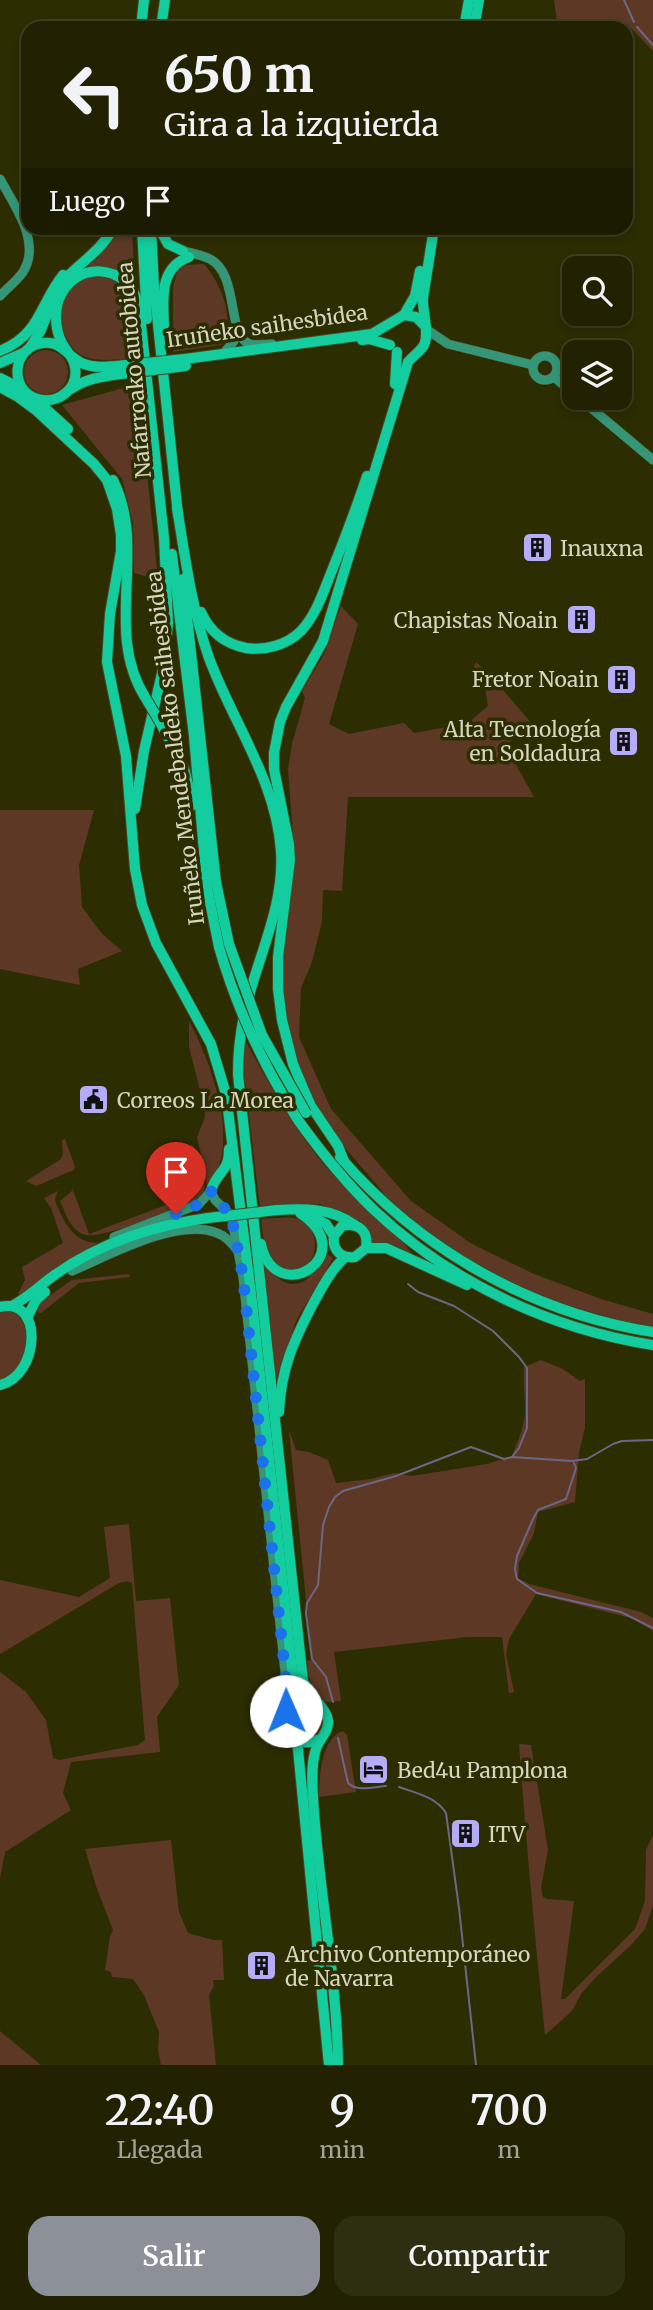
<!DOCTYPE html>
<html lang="es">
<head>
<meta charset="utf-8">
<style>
	:root { --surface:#222202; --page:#2e2f11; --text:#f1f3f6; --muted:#a2a499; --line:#3f3f24; --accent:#8c9099 }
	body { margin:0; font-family:Merriweather,serif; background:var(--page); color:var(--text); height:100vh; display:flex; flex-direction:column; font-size:26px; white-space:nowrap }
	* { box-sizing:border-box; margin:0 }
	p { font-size:23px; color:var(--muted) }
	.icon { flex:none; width:38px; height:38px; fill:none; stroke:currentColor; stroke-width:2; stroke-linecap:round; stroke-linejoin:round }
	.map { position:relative; height:2065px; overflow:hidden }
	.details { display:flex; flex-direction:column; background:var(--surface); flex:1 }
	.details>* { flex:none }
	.top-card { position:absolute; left:21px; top:21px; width:612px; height:214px; border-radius:21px; box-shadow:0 4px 10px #0003,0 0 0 2px var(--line); background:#222202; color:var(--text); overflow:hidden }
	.tools { position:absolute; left:562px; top:256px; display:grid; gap:14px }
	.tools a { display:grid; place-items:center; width:70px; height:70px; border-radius:14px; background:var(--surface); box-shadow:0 4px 10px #0003,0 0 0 2px var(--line); font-size:35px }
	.pin { position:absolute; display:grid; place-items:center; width:60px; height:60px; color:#fff; margin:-72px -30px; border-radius:50% 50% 50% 0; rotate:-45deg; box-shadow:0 0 7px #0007 }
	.pin .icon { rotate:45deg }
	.me { position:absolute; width:77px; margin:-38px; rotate:359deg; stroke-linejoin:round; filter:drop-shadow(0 0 5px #0008) }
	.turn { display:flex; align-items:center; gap:24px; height:147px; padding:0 28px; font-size:32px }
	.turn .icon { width:91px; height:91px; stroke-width:2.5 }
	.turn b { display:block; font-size:49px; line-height:60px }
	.then { display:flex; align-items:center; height:66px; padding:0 28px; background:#0003; gap:14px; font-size:26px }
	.eta { display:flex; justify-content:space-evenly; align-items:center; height:119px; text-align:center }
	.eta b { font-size:42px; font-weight:600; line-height:49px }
	.cta { display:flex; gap:14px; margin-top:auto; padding:14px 28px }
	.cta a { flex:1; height:80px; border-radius:21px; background:var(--accent); color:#fff; font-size:28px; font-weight:600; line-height:80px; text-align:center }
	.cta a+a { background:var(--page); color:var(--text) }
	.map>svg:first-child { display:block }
	.green { fill:#5d3925 }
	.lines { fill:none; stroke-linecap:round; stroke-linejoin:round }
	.stream { stroke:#6d6786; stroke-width:2 }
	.secondary-casing { stroke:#484820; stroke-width:10 }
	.highway-casing { stroke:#484820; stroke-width:12 }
	.secondary { stroke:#359577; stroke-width:9 }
	.highway { stroke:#14cd9e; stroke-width:10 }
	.highway-bridge-casing { stroke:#484820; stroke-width:12; stroke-linecap:butt }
	.highway-bridge { stroke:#14cd9e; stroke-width:10 }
	.route { stroke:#1a73e8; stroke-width:12; stroke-dasharray:0 21.6 }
	.labels { text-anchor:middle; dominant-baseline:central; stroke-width:7; stroke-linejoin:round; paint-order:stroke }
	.street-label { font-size:21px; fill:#d5d6c0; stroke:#2d2d02 }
	.poi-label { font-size:21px; fill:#d5d6c0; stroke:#2d2d02; text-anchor:start }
</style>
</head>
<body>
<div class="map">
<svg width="653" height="2065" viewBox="0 0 653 2065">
	<rect width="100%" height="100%" fill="#2d2d02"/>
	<g class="green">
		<polygon points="554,0 653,0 653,51 627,24 602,28 558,28"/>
		<polygon points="117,228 132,228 135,285 129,278 86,268"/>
		<path d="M204,264C222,285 236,320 221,345L173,352V287L177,272L185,265Z"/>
		<path d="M101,275C142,286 137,322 140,357C125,359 94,363 81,355C58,341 55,300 75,283C82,277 91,276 101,275Z"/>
		<circle cx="46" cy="372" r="22"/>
		<polygon points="138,384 158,580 134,573 133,523 122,479 62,405"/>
		<polygon points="341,606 358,624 329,724 349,734 404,723 414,733 468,723 488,706 484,682 474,667 476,662 492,677 534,726 505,745 534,797 348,797 342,891 323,890 322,921 312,962 301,988 299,1037 331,1109 411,1201 472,1244 534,1274 601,1299 653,1314 653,1327 632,1324 564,1304 531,1291 486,1271 426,1232 387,1197 328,1128 307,1090 294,1055 284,1012 281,962 294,850 288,769 292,744 305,698 302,691 323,656"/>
		<polygon points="0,810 94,810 79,865 82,907 102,934 122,951 78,969 80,985 0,969"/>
		<path d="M189,1021C210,1059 244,1149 207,1185L204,1176V1167L197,1137L205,1117L204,1106L189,1047Z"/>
		<path d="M245,1040C271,1088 297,1135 334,1176C359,1204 391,1226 414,1256L370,1241L355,1219L320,1204H292L260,1208L242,1056Z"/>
		<polygon points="65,1139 75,1167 74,1170 36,1186 26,1181 61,1159 63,1154 62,1140"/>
		<path d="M191,1145H193C202,1159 197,1174 205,1187C203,1192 203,1193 199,1197C187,1208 100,1239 86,1235C71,1232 66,1214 60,1201L73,1190L89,1234L179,1200V1188H191V1170H180L190,1161Z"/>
		<path d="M58,1191L55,1199L56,1204C65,1223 73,1242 97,1243L70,1259L23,1296L18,1294L25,1280L22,1267L63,1243L51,1208L44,1198Z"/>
		<path d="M277,1218C282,1218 289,1217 294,1218C326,1225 319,1274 289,1269C281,1267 275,1264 270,1257C263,1247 263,1231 261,1219Z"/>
		<path d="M327,1254L333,1258L296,1321L275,1382L264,1264C291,1298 308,1285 327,1254Z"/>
		<polygon points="129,1274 130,1277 79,1283 41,1313 39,1313 35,1306 72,1280"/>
		<path d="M0,1312H15C37,1332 26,1369 0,1380Z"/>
		<path d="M541,1360L563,1369L580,1381L585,1379V1428L579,1452L575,1502L538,1512L534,1533L519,1563L518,1578L529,1584L641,1612L653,1618V1631L631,1618L536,1594L509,1639L506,1654L514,1692L509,1693L502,1637H467L334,1652L341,1701L326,1702C311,1688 309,1681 307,1661L312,1660L289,1430L296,1450L309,1452L328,1460L336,1483L371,1479L394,1473L412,1476L487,1464L512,1456C518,1440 526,1424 525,1407C525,1393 523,1381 524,1367Z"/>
		<polygon points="129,1524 136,1601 170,1598 179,1685 157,1717 160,1752 71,1762 63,1793 71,1810 5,1852 0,1878 0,1672 26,1692 46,1720 53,1758 59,1760 138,1745 145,1740 132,1583 128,1581 119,1583 0,1654 0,1580 79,1597 110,1578 104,1527"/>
		<path d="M343,1731L347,1735L356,1792L319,1797C319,1777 321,1738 343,1731Z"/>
		<path d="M519,1744L531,1745L548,1850L541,1888L543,1897L547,1899L574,1901L561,1999H565L635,1929L645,1901L646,1850L653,1835V1905L645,1929L631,1945L595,1978L581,1994L572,2011L545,2035C535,1938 526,1841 519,1744Z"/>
		<polygon points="171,1840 179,1912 188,1933 213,1940 222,1940 224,1980 213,1980 214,1986 209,1995 216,2065 161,2065 158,2049 159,2032 144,1995 133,1979 112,1977 111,1972 105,1970 110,1936 113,1930 97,1889 85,1849"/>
		<polygon points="0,2031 41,2065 0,2065"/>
	</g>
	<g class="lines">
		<g class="stream">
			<polyline points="624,0 634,22"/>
			<polyline points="637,27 653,45"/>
			<polyline points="408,1284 418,1292 454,1306 493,1331 519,1357 527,1368 527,1428 519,1448 512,1457"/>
			<polyline points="574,1463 576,1468 566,1499 538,1510 533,1519 517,1556 515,1569 517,1579 537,1593 621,1612 653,1628"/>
			<polyline points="333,1702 326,1677 312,1659 306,1613 307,1603 318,1585 323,1525 329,1507 335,1497 343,1491 396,1476 471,1447 504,1459 512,1457 572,1461 587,1459 613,1444 622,1441 653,1440"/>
			<path d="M338,1738L348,1783C357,1792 374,1787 386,1786"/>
			<path d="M399,1787C416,1793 436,1797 446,1813L459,1908L476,2065"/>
		</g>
		<defs>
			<g id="secondary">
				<path d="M0,179C14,205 42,242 23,272C17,281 7,288 0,296"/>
				<path d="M183,251C192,253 202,255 210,259C240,275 226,336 250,344C256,346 265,344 272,344"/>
				<polyline points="426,329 448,344 533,365"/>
				<polyline points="223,354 234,341 236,328"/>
				<circle cx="545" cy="368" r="12"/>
				<polyline points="554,377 574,394"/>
				<polyline points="578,397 653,460"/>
				<polyline points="114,1237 199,1204 211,1191 215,1200 231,1215 243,1277 287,1690 285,1719"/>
				<path d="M72,1271C108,1256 178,1217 217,1233C225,1236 232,1243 237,1250"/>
			</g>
			<g id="highway">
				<polyline points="141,28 144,0"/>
				<polyline points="161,28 165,0"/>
				<polyline points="464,28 469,0"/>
				<polyline points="474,28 479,0"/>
				<polyline points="142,228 147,319"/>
				<polyline points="151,228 154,286 178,515"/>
				<polyline points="159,228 168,244 183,251"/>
				<path d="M63,281C80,263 102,250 113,228"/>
				<polyline points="404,315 415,296 420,271"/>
				<path d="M164,325C163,298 159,268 189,257"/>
				<polyline points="362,340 369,339 390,345"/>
				<polyline points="31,346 41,330 55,295"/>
				<path d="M0,351C41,334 39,305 63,275"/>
				<polyline points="185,359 372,334 404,315 416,317 424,325"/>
				<polyline points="0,363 23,353"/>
				<path d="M127,365C113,366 97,369 84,364C68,358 62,340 43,343C12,346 8,391 38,399C58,405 79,388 75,367C74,359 69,354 65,348C56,335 54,317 58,302C72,259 129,262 139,306L164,537L168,622L165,660L144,751L135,809"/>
				<polyline points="0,378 22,389"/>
				<polyline points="395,384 397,352"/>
				<polyline points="0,387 18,397 37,411 94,464 107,480 117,509 121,535 121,551 110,614 107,662 126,756 135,869 142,905 156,943 211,1044 226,1094 252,1301 296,1706"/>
				<path d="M71,389C88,377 108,376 128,373"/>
				<polyline points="36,400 68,429"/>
				<path d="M113,480C148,549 103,630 145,697"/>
				<path d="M177,507C185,558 192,609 209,658C233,723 276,780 281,851C285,908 255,962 244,1016C240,1035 238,1054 238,1074L303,1681C308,1693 328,1711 328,1721C329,1732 319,1739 316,1749C311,1764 312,1782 313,1797C318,1887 337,1976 338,2065"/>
				<polyline points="172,554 194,736 207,887 219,947"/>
				<polyline points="183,579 216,882 229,944"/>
				<path d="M201,612C210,632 225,644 246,648C265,651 287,645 301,631C316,615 323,593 331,573C344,541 356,509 367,476"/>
				<polyline points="161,724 184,768 193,805"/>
				<path d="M298,1120C321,1152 346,1183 374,1210C450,1282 550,1329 653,1345"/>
				<path d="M340,1157C420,1250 532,1313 653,1332"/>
				<path d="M344,1161L338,1146L311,1106L303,1088L293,1064L282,1020L278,989V957L290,860L289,844L274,769V753L280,722L286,707L323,641L408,362C413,356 421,351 424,345C430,333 422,311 423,298L434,228"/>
				<path d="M211,1191C216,1171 229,1174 229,1149"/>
				<path d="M277,1210C305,1208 331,1208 355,1225"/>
				<polyline points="308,1214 326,1224 334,1236"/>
				<path d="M261,1244C275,1310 363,1255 300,1213"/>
				<path d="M366,1248C369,1231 358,1222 342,1226L334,1236C332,1250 341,1259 355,1257L366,1248H386L467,1285"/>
				<path d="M12,1306C29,1297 41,1284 56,1274C100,1243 155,1225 208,1218"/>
				<path d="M0,1307C44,1296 40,1376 0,1385"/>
				<polyline points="27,1318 36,1300 45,1292"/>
				<path d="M279,1412C281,1368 294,1340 314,1302C323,1286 331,1270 345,1257"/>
				<path d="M317,1704C277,1691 281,1757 320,1739"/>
				<polyline points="297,1739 329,2065"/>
			</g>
		</defs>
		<use href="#secondary" class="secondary-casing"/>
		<use href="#highway" class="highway-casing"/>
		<use href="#secondary" class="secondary"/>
		<use href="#highway" class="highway"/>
		<defs>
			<g id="highway-bridge">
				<polyline points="127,365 185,359"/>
				<polyline points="128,373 186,366"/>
				<polyline points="145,697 161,724"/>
				<polyline points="229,944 262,1035 306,1113"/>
				<path d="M219,947C237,1010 263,1065 298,1120"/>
				<polyline points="208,1218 277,1210"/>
			</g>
		</defs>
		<use href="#highway-bridge" class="highway-bridge-casing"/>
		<use href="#highway-bridge" class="highway-bridge"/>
	</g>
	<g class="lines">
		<polyline class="route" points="176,1214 199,1204 211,1191 215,1200 231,1214 243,1277 287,1690 286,1711"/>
	</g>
	<defs>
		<symbol id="building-square" viewBox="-11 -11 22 22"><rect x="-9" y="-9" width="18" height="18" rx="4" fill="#b5acf8" stroke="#2d2d02"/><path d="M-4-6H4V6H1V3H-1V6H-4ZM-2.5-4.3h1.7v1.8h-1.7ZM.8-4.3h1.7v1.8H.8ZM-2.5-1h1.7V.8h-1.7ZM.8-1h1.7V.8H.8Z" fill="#111"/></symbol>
		<symbol id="civic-square" viewBox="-11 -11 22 22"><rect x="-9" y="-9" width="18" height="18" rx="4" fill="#b5acf8" stroke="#2d2d02"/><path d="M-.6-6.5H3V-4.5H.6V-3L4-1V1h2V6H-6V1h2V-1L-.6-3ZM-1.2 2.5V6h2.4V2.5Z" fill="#111"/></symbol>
		<symbol id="hotel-square" viewBox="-11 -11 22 22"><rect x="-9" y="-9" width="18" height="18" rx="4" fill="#b5acf8" stroke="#2d2d02"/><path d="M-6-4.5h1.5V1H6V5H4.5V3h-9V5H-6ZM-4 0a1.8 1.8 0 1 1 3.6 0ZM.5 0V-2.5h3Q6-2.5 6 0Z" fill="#111"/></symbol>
	</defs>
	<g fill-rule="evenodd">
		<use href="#building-square" x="520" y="530" width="35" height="35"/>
		<use href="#building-square" x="564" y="602" width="35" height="35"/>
		<use href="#building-square" x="604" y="662" width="35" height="35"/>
		<use href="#building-square" x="606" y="724" width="35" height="35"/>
		<use href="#civic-square" x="76" y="1082" width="35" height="35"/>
		<use href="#hotel-square" x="356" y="1752" width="35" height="35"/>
		<use href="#building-square" x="448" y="1816" width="35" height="35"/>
		<use href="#building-square" x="244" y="1948" width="35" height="35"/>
	</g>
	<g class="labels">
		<g class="street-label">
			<text transform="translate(267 326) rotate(-8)">Iruñeko saihesbidea</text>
			<text transform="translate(134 370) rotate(-95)">Nafarroako autobidea</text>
			<text transform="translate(175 748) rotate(-97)">Iruñeko Mendebaldeko saihesbidea</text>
		</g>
		<g class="poi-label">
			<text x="560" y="548">Inauxna</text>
			<text x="558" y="620" text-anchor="end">Chapistas Noain</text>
			<text x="599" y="679" text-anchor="end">Fretor Noain</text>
			<text x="601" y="729" text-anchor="end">Alta Tecnología<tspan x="601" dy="24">en Soldadura</tspan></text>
			<text x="117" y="1100">Correos La Morea</text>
			<text x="397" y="1770">Bed4u Pamplona</text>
			<text x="488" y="1834">ITV</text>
			<text x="285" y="1954">Archivo Contemporáneo<tspan x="285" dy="24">de Navarra</tspan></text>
		</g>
	</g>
</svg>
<div class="tools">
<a><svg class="icon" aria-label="search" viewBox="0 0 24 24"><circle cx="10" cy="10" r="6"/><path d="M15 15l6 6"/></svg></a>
<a><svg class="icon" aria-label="layers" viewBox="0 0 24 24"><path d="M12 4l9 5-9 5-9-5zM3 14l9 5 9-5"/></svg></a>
</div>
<div class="pin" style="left:176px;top:1214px;background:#d93025"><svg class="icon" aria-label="arrive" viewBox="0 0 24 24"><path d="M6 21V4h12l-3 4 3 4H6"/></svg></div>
<svg class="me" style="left:286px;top:1711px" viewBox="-20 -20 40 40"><circle r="19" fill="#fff"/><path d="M0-13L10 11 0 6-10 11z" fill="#1a73e8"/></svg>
<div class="top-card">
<div class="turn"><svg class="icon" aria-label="left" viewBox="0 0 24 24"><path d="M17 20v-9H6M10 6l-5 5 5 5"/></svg><div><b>650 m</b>Gira a la izquierda</div></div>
<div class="then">Luego<svg class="icon" aria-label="arrive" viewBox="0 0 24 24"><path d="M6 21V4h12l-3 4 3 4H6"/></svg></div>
</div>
</div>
<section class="details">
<div class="eta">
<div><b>22:40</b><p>Llegada</p></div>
<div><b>9</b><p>min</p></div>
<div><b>700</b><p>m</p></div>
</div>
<div class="cta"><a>Salir</a><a>Compartir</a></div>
</section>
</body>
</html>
